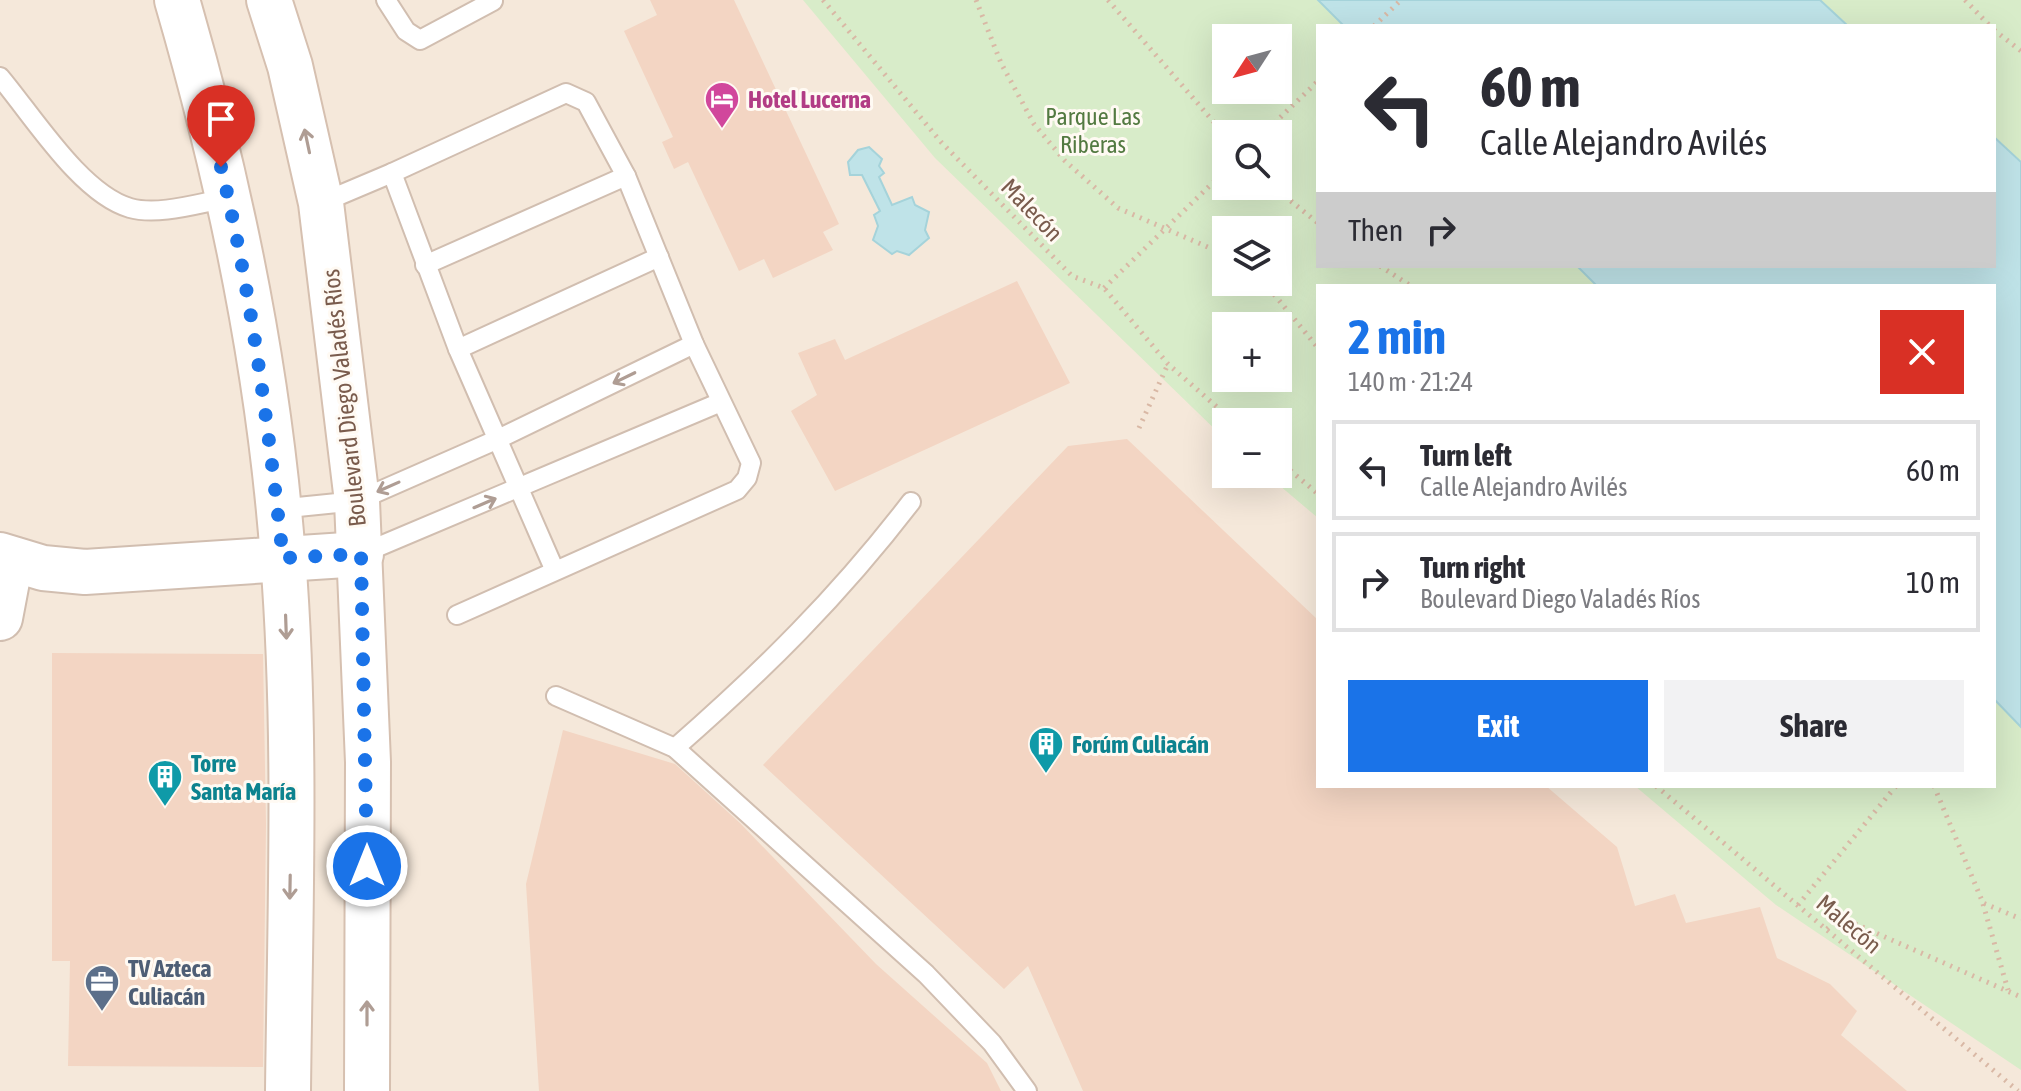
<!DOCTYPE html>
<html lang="en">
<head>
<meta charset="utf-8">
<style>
	:root { --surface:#fff; --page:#f2f2f3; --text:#2b2b33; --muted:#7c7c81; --line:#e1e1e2; --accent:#1a73e8 }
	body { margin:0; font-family:"Asap Condensed",sans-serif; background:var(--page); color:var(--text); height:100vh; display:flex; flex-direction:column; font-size:30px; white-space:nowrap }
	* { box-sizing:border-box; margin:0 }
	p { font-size:26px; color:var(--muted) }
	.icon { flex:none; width:44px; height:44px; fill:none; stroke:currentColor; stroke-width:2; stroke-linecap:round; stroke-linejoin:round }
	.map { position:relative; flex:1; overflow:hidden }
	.side { position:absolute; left:1316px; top:284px; width:680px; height:504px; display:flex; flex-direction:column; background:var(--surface); border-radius:0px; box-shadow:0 8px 32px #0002 }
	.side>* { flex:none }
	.guide { position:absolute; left:1316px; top:24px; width:680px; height:244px; border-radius:0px; box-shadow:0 8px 32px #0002; background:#fff; color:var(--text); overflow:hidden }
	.needle { width:52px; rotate:234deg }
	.tools { position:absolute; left:1212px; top:24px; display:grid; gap:16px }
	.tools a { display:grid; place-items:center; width:80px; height:80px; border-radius:0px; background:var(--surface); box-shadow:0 8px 32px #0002; font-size:40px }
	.pin { position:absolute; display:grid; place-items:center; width:68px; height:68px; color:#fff; margin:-82px -34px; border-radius:50% 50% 50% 0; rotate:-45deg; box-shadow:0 0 8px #0007 }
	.pin .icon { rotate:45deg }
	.me { position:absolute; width:88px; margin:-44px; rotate:0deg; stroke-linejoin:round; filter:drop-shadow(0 0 6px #0008) }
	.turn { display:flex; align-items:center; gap:28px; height:168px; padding:0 32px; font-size:36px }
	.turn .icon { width:104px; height:104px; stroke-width:2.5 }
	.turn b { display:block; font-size:56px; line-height:68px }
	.then { display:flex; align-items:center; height:76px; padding:0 32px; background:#0003; gap:16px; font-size:30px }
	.round { display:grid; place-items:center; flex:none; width:84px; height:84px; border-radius:0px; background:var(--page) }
	.overview { display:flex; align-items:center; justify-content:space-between; height:136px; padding:0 32px }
	h1 { font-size:48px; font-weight:700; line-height:60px; color:var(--accent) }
	.action { display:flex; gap:16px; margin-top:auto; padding:16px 32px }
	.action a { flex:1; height:92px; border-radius:0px; background:var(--accent); color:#fff; font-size:32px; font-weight:700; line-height:92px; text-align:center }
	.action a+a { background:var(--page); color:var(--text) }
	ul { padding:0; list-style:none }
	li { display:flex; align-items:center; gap:24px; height:100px; margin:0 16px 12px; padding:0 16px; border:4px solid var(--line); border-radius:0px }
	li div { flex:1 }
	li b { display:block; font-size:30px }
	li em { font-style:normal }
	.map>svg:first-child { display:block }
	.residential { fill:#f5e8da; fill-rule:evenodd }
	.green { fill:#d8ecc9; fill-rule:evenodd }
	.water { fill:#bfe3e8; stroke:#a5d3da; stroke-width:2 }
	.building { fill:#f3d5c3 }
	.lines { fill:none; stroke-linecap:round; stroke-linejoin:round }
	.service-casing { stroke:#d1beb0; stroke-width:22 }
	.tertiary-casing { stroke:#d1beb0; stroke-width:48 }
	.secondary-casing { stroke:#d6c0b0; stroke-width:48 }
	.path { stroke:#d9b8a5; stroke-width:5; stroke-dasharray:2 6; stroke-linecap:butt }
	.service { stroke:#fff; stroke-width:18 }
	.tertiary { stroke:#fff; stroke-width:44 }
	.secondary { stroke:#fff; stroke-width:44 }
	.path-bridge { stroke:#d9b8a5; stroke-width:5; stroke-dasharray:2 6; stroke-linecap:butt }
	.oneway { stroke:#af9d94 }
	.route { stroke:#1a73e8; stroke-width:14; stroke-dasharray:0 25.2 }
	.labels { text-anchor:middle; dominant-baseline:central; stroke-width:6; stroke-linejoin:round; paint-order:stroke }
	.hotel-label { font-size:24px; font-weight:bold; fill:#b23c85; stroke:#fffaf3; text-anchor:start }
	.park-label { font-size:24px; fill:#537a41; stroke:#fffaf3 }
	.street-label { font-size:24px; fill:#7a5c4d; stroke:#fffaf3 }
	.culture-label { font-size:24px; font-weight:bold; fill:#0d838f; stroke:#fffaf3; text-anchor:start }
	.service-label { font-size:24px; font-weight:bold; fill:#4e5e75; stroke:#fffaf3; text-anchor:start }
</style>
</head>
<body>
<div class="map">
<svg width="2021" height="1091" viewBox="0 0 2021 1091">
	<rect width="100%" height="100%" fill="#fdf6ec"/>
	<path class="residential" d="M0,0H2021V1091H0ZM1318,26H1994V266H1318ZM1226,38H1278V90H1226ZM1226,134H1278V186H1226ZM1226,230H1278V282H1226ZM1318,286H1994V786H1318ZM1226,326H1278V378H1226ZM1226,422H1278V474H1226Z"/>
	<g class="green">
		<path d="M803,0H1318L1344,26H1318V266H1577L1597,286H1318V518L1266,474H1278V422H1226V440L935,158ZM1226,38H1278V90H1226ZM1226,134H1278V186H1226ZM1226,230H1278V282H1226ZM1226,326H1278V378H1226Z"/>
		<polygon points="1820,0 2021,0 2021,162 1994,137 1994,26 1848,26"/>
		<polygon points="1994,699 2021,727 2021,1070 1776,905 1635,786 1994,786"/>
	</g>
	<g class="water">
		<polygon points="1318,0 1820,0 1848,26 1344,26"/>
		<polygon points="1994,137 2021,162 2021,727 1994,699 1994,286 1597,286 1577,266 1994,266"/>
		<polygon points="869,147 882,159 879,166 884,173 879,177 892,205 912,197 915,205 929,212 925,230 929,238 909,255 897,251 892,254 873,240 878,226 874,215 880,211 862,175 850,175 848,162 858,150"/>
	</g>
	<g class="building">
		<polygon points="650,0 734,0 839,224 823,232 833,250 773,278 764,259 739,271 688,162 674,169 662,142 673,137 624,31 657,15"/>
		<polygon points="1017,281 1070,383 835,491 791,411 817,395 798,353 835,339 845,360"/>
		<polygon points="1127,439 1318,620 1318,786 1546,786 1617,847 1635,906 1675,894 1686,923 1760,907 1777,958 1830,984 1857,1011 1841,1035 1907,1091 1083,1091 1028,966 1004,989 763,765 1068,446"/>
		<polygon points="52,653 263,654 266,824 263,1067 68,1066 70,961 52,961"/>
		<polygon points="563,730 675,764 740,823 876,964 987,1063 1001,1091 539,1091 526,884"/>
	</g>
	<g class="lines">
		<defs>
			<g id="service">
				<polyline points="386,0 406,31 420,40 493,1"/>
				<path d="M0,77C33,116 81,194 130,208C159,216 199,203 228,198"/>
				<polyline points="321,203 392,173"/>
				<polyline points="425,265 626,176"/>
				<polyline points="458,349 659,257"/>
				<polyline points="278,509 357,501 496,440 694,344"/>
				<polyline points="361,554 721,402"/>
				<polyline points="457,615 737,490 747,478 751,463 694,344 626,176 586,102 566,93 392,173 458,349 555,571"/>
				<polyline points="556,696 675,748 926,974 992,1043 1027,1091"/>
				<path d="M675,748C764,670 838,597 911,502"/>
			</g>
			<g id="tertiary">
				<polyline points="0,555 43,568 85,572 361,554"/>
				<polyline points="0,618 11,560"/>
			</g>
			<g id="secondary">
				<path d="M177,0C230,182 269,369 283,558C297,735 290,914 288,1091"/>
				<polyline points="269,0 290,66 321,203 357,501 368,762 367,1091"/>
			</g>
		</defs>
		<use href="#service" class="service-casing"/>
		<use href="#tertiary" class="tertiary-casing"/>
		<use href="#secondary" class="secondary-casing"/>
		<g class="path">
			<polyline points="823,0 941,142 1072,276 1104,288 1168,364 1234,422"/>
			<polyline points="976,0 1001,63 1034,124 1065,161 1118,208 1226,255"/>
			<polyline points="1108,0 1226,136"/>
			<polyline points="1965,0 1990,26"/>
			<polyline points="1374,26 1401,0"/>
			<polyline points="1994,30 2021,51"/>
			<polyline points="1263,134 1318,81"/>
			<polyline points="1272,186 1318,223"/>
			<polyline points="1380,266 1411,286"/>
			<polyline points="1264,282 1318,348"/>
			<polyline points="1139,428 1168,364"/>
			<polyline points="1278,460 1318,494"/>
			<polyline points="1656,786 2018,1091"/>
			<polyline points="1934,786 1983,903 2021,919"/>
			<polyline points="1983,904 2008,990"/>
			<polyline points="1798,905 1896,786"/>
			<polyline points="1827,929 1837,920 1851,922 2021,997"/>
		</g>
		<use href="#service" class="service"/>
		<use href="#tertiary" class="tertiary"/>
		<use href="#secondary" class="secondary"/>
		<polyline class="path-bridge" points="1104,288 1226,170"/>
	</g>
	<defs><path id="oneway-shaft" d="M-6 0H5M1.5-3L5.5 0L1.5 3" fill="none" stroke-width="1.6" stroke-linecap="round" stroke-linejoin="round" transform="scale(2)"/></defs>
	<g class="oneway">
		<use href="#oneway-shaft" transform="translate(307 141) rotate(-102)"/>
		<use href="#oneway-shaft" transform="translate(624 378) rotate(154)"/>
		<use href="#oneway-shaft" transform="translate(388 487) rotate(156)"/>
		<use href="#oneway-shaft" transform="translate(485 503) rotate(-23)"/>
		<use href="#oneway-shaft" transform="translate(286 627) rotate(88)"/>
		<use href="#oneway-shaft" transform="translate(290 887) rotate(91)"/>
		<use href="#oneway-shaft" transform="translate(367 1013) rotate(-90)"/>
	</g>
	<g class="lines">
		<path class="route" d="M221,167C252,296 268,426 283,558L361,554L367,866"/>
	</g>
	<defs>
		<symbol id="hotel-pin" viewBox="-11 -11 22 30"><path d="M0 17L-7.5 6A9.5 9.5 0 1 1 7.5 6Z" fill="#d1479c" stroke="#fffaf3"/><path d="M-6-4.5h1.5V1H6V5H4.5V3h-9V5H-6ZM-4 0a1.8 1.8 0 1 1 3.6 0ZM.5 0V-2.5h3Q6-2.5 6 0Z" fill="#fff"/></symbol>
		<symbol id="building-pin" viewBox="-11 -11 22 30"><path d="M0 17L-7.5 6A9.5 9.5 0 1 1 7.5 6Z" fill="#0f9aa8" stroke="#fffaf3"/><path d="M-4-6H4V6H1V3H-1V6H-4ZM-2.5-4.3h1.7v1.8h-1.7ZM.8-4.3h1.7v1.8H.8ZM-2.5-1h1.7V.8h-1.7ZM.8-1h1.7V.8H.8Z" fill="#fff"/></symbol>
		<symbol id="office-pin" viewBox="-11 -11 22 30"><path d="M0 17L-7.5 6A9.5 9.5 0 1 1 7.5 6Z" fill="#5c6f8a" stroke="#fffaf3"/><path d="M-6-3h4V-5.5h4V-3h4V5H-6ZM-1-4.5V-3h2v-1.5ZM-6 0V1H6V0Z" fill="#fff"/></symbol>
	</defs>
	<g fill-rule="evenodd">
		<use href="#hotel-pin" x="702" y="79" width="40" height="54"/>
		<use href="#building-pin" x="1026" y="724" width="40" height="54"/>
		<use href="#building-pin" x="145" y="757" width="40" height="54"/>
		<use href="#office-pin" x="82" y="962" width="40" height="54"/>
	</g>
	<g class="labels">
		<g class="hotel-label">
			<text x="748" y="99">Hotel Lucerna</text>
		</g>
		<g class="park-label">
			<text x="1093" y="116">Parque Las<tspan x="1093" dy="28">Riberas</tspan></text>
		</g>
		<g class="street-label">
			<text transform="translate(1032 210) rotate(46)">Malecón</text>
			<text transform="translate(344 398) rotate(-96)">Boulevard Diego Valadés Ríos</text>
			<text transform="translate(1849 924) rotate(40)">Malecón</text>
		</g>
		<g class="culture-label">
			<text x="1072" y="744">Forúm Culiacán</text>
			<text x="191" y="763">Torre<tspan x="191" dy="28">Santa María</tspan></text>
		</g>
		<g class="service-label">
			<text x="128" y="968">TV Azteca<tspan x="128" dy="28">Culiacán</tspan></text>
		</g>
	</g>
</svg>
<div class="tools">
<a><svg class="needle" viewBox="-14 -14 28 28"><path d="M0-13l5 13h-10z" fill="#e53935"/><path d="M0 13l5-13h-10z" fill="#7c7c81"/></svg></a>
<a><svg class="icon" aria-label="search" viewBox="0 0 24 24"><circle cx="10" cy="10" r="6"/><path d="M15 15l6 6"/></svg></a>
<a><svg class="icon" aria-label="layers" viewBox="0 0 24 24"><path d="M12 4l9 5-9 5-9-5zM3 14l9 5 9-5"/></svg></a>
<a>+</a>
<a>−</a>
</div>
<div class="pin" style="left:221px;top:167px;background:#d93025"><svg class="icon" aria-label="arrive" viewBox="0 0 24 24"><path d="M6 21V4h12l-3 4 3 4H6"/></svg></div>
<svg class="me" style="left:367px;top:866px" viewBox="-20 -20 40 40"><circle r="17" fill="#1a73e8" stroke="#fff" stroke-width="3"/><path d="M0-11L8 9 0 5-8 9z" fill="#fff"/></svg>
<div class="guide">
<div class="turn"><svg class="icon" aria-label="left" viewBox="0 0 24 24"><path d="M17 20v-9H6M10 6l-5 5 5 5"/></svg><div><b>60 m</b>Calle Alejandro Avilés</div></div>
<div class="then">Then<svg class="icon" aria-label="right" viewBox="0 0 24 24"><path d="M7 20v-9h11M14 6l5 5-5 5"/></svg></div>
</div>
<section class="side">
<div class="overview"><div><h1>2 min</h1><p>140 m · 21:24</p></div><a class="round" style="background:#d93025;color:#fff"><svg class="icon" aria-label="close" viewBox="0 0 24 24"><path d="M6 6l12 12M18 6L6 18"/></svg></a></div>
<ul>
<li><svg class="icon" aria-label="left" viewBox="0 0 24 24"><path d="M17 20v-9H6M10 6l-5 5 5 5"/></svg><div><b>Turn left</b><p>Calle Alejandro Avilés</p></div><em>60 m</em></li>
<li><svg class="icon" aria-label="right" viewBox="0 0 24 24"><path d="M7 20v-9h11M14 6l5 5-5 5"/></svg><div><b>Turn right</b><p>Boulevard Diego Valadés Ríos</p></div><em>10 m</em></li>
</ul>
<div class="action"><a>Exit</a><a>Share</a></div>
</section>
</div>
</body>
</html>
